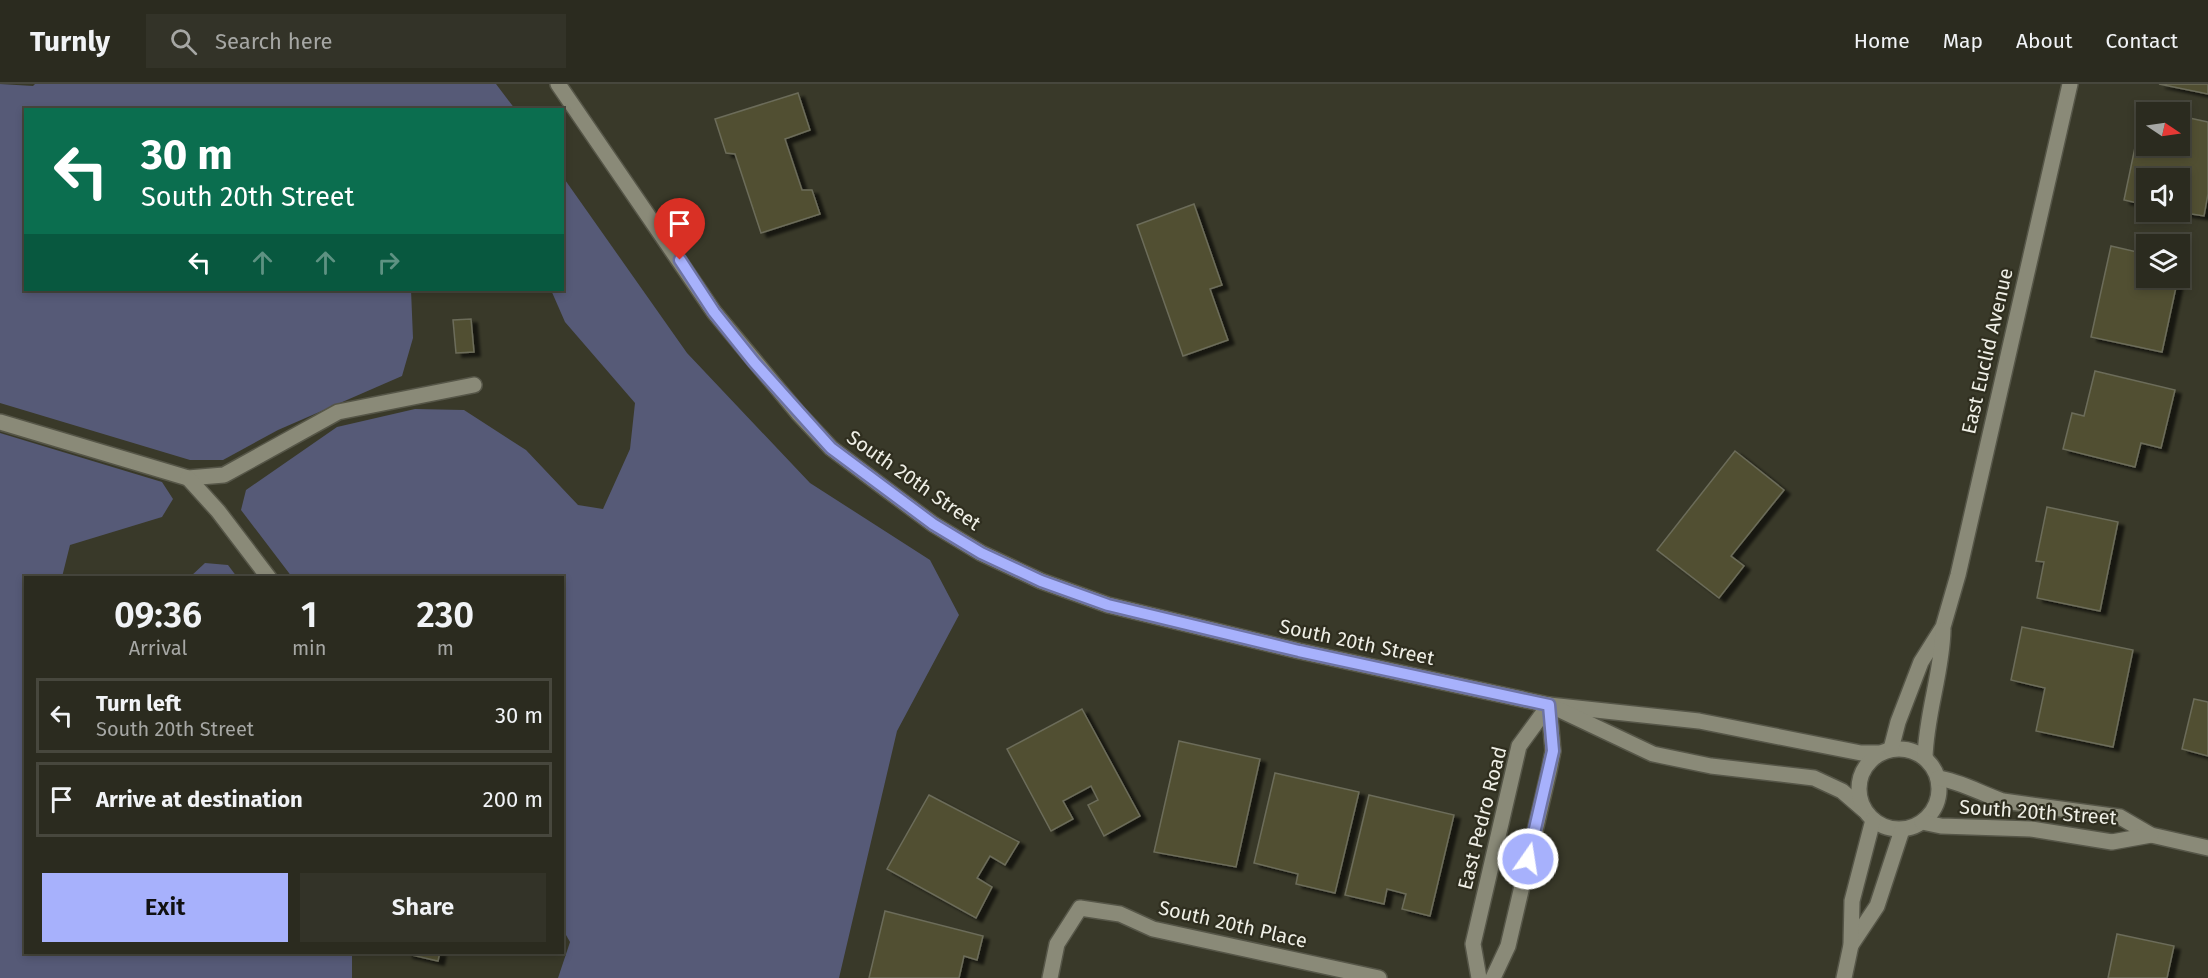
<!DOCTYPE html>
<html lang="en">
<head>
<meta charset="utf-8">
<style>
	:root { --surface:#2b2b1f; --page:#333328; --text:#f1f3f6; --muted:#a6a7a4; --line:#47473d; --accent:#a7b1fc }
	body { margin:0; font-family:"Fira Sans",sans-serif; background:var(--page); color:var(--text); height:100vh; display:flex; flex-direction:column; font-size:22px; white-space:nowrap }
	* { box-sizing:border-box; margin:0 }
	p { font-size:20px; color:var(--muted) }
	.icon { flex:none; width:33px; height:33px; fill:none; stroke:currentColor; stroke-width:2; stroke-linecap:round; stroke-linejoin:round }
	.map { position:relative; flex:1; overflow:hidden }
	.drawer { position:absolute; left:24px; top:492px; width:540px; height:378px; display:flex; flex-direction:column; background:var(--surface); border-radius:0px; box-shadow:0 3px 9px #0003,0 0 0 2px var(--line) }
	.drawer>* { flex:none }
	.banner { position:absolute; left:24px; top:24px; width:540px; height:183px; border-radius:0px; box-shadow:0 3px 9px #0003,0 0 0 2px var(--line); background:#0b6e4f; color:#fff; overflow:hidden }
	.needle { width:39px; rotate:103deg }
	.buttons { position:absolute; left:2136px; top:18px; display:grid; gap:12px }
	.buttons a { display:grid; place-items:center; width:54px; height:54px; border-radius:0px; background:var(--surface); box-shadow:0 3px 9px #0003,0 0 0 2px var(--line); font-size:30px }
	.pin { position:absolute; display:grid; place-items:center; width:51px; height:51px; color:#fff; margin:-62px -26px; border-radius:50% 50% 50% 0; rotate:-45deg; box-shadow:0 0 6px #0007 }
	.pin .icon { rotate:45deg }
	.me { position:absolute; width:66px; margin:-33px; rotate:13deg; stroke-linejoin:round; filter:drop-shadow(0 0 4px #0008) }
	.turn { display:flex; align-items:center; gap:21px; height:126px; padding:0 18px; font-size:27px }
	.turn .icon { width:78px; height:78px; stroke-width:2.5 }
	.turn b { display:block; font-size:42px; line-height:51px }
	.lanes { display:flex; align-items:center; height:57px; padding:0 18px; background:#0003; justify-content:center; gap:30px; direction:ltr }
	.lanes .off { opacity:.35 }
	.eta { display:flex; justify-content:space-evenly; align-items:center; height:102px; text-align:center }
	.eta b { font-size:36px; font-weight:600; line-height:42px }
	.button { display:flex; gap:12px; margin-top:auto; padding:12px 18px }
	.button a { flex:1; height:69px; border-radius:0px; background:var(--accent); color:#111; font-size:24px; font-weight:600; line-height:69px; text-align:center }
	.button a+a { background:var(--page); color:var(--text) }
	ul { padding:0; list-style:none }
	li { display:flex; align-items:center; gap:18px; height:75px; margin:0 12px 9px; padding:0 6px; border:3px solid var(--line); border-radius:0px }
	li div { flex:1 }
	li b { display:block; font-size:22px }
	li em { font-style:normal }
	header { display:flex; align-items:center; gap:36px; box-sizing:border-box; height:84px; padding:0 30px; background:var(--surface); border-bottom:2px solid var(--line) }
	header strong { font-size:28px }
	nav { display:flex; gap:33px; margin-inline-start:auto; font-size:21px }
	.search { width:420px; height:54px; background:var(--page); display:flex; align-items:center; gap:15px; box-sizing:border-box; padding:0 21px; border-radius:0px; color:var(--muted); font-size:22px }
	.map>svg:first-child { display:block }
	.green { fill:#565a77 }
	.building { fill:#515031; stroke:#6c6c5a; stroke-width:1.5; filter:url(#shadow) }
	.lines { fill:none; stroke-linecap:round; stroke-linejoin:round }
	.minor-casing { stroke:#565648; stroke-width:18 }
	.minor { stroke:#8a8a78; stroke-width:15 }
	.route-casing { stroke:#6d73a4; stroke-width:15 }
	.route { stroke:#a7b1fc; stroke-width:10 }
	.labels { text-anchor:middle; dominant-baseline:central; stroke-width:4.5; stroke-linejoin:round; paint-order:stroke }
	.street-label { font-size:20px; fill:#efefe6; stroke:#2f2e1f }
</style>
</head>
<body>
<header>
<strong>Turnly</strong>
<div class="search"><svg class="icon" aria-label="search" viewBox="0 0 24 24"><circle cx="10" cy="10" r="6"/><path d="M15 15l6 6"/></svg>Search here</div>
<nav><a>Home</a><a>Map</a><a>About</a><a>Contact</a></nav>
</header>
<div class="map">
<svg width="2208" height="894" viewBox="0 0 2208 894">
	<defs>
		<filter id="shadow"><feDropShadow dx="6" dy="4" stdDeviation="1.5" flood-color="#0009"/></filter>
	</defs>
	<rect width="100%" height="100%" fill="#393929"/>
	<g class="green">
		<polygon points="0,0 33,2 35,0 496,0 515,25 26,26 26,206 411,206 413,254 402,292 278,346 223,376 190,376 0,319"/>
		<polygon points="563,93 687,269 810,399 930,476 959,531 897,647 839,894 558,894 570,858 562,844 562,494 292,493 241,426 246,406 337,343 415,325 464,326 526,366 578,421 603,425 630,365 635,319 565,238 551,206 562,206"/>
		<polygon points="0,349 162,398 173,415 162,433 70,461 62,493 26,494 26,868 352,869 352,894 0,894"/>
		<polygon points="205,479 228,481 237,493 190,493"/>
	</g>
	<g class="building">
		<polygon points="2159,0 2208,0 2208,10"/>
		<polygon points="798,9 810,46 785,55 802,106 812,106 820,130 761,149 735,70 726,69 715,35"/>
		<polygon points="2143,25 2162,28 2146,28 2146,62 2180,62 2180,32 2208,38 2208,110 2204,132 2179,128 2180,94 2146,94 2146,121 2124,116"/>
		<polygon points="1194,120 1222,201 1210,205 1228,256 1183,272 1137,141"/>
		<polygon points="2111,162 2146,170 2146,194 2178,194 2162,268 2091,253"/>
		<polygon points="471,235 474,268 456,269 453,236"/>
		<polygon points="2095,287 2175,306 2161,364 2141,359 2135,383 2063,365 2072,329 2084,332"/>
		<polygon points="1735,367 1784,406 1731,472 1744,482 1719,514 1657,466"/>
		<polygon points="2047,423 2118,438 2100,527 2037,514 2044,478 2036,477"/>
		<polygon points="2022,543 2133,566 2113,663 2036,647 2045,604 2011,596"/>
		<polygon points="2194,615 2208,618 2208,672 2182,665"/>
		<polygon points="1082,625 1140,732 1104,752 1088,721 1098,716 1091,702 1063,717 1073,735 1051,747 1007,665"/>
		<polygon points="1179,657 1260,675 1236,783 1154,768"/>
		<polygon points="1275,689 1359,708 1335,809 1296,800 1298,790 1254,779"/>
		<polygon points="929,711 1019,758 1005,781 990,772 977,794 992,803 976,834 887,785"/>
		<polygon points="1369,711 1454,731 1430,832 1402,825 1406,810 1387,805 1384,820 1345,811"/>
		<polygon points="885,827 983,852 977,876 964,872 959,894 869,894"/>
		<polygon points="2117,850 2174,862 2167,894 2108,894"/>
		<polygon points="407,868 440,868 438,877 407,870"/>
	</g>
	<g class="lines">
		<defs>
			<g id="minor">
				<polyline points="558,0 714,228 798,329 831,364 887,406 933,440 981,469 1041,497 1108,521 1299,567 1549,621 1699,637 1861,669 1880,669"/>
				<polyline points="0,338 188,394 224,391 338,328 474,301"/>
				<polyline points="188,394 218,427 269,494"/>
				<polyline points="1560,626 1653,670 1711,682 1814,694 1842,707 1864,726"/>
				<circle cx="1899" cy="705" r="40"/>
				<polyline points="1891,665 1898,638 1921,578 1943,543 1958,491 2070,0"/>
				<path d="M1925,674C1926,630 1942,589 1943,546"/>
				<path d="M1938,694C1960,697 1982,710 2003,717L2120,733L2151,751L2208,764"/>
				<polyline points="1922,738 1941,742 2031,745 2112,758 2151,751"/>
				<polyline points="1851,861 1877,822 1902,746"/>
				<polyline points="1050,894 1057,860 1080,824 1120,830 1153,845 1379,894"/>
				<polyline points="1479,894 1473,860 1519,662 1549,621"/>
				<polyline points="1493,894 1508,862 1549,687 1553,667 1549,621"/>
				<polyline points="1844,894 1851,861 1852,817 1873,736"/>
			</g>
		</defs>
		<use href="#minor" class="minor-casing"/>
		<use href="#minor" class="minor"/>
	</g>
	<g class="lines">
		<defs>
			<polyline id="route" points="680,176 714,228 754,278 831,364 933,440 981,469 1041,497 1108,521 1299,567 1549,621 1553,667 1528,775"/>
		</defs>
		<use href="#route" class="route-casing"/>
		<use href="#route" class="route"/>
	</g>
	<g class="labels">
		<g class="street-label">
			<text transform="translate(1987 267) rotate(-77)">East Euclid Avenue</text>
			<text transform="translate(914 396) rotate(35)">South 20th Street</text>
			<text transform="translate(1357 558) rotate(12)">South 20th Street</text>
			<text transform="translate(2038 728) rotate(4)">South 20th Street</text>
			<text transform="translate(1482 734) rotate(-76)">East Pedro Road</text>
			<text transform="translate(1233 840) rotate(13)">South 20th Place</text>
		</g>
	</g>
</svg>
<div class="buttons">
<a><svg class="needle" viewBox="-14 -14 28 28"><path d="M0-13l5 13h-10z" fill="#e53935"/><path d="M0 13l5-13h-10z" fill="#a6a7a4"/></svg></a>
<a><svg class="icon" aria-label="sound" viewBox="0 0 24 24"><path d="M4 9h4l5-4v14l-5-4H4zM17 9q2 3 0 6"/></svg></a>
<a><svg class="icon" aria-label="layers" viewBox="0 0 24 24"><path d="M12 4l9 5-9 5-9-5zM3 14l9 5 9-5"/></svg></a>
</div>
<div class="pin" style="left:680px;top:176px;background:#d93025"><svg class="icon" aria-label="arrive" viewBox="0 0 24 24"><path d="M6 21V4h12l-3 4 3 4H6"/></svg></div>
<svg class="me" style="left:1528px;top:775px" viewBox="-20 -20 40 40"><circle r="17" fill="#a7b1fc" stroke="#fff" stroke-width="3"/><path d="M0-11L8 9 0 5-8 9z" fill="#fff"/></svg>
<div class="banner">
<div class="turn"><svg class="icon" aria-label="left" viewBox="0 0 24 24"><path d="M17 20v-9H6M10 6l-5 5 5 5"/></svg><div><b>30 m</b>South 20th Street</div></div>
<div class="lanes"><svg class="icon" aria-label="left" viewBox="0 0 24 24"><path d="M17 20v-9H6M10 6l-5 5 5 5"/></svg><svg class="icon off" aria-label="ahead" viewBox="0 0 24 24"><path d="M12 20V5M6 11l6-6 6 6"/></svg><svg class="icon off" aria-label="ahead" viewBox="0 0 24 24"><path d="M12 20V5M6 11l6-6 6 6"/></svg><svg class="icon off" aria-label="right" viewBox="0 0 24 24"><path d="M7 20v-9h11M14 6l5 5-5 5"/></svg></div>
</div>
<section class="drawer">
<div class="eta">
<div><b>09:36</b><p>Arrival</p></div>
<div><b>1</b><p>min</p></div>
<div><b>230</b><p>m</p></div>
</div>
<ul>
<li><svg class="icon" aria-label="left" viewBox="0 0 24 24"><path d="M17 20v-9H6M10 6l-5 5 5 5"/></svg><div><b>Turn left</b><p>South 20th Street</p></div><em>30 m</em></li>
<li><svg class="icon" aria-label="arrive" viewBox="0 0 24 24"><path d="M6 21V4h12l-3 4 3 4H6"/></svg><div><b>Arrive at destination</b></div><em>200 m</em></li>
</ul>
<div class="button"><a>Exit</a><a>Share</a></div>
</section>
</div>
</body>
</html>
